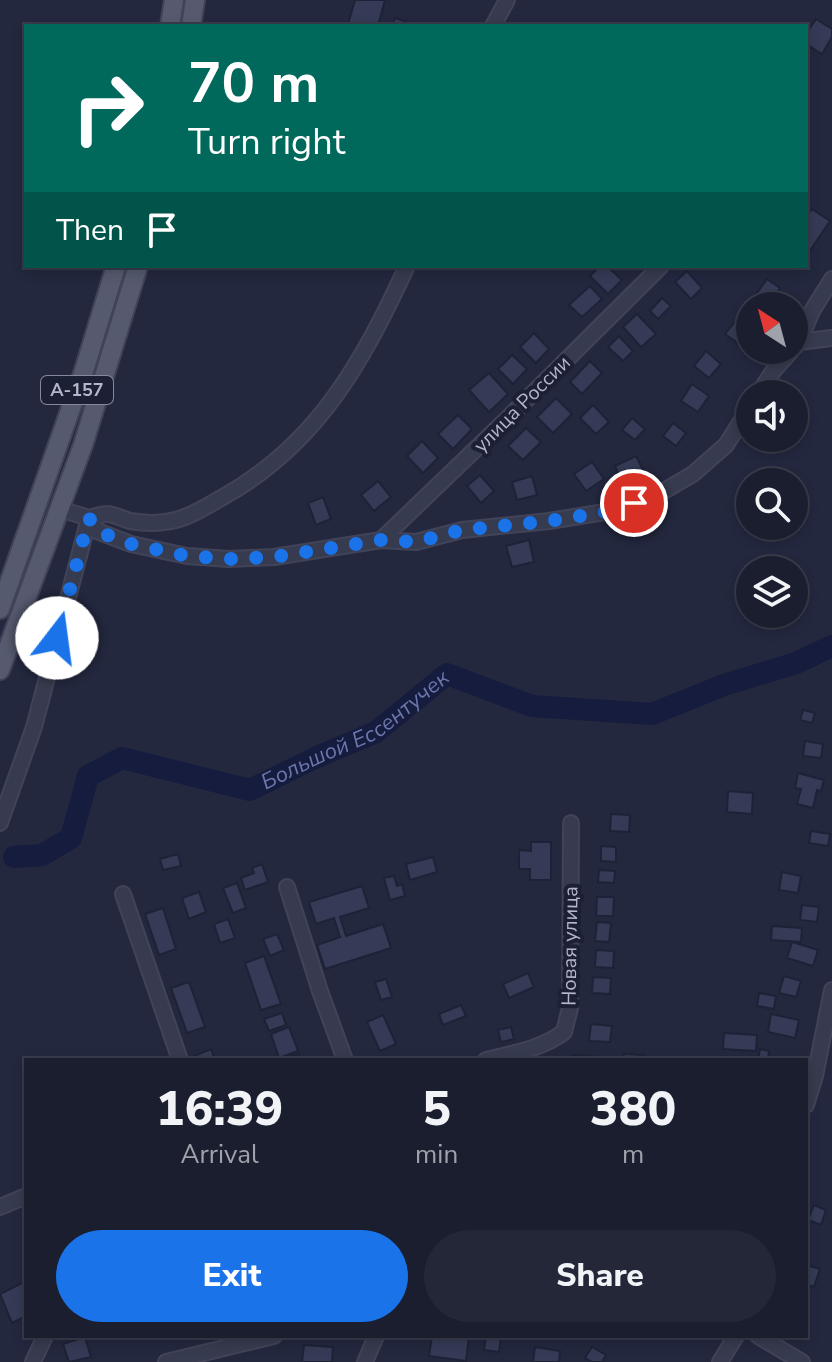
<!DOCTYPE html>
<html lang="en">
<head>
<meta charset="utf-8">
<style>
	:root { --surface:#1a1e2f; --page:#232737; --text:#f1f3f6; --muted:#9fa2aa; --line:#383c4b; --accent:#1a73e8 }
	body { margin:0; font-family:"Nunito Sans",sans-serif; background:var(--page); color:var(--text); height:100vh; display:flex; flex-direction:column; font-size:30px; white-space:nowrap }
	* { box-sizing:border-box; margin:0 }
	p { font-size:26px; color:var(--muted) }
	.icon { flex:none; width:44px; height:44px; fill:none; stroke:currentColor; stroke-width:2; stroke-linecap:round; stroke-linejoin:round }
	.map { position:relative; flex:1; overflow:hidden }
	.drawer { position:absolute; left:24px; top:1058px; width:784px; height:280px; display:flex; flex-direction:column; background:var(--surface); border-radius:0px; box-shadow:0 4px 12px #0003,0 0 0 2px var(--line) }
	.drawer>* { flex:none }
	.guide { position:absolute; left:24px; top:24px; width:784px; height:244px; border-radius:0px; box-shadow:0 4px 12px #0003,0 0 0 2px var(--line); background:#00695c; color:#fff; overflow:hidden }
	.needle { width:52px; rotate:324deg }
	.tools { position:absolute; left:736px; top:292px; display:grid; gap:16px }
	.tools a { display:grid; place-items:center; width:72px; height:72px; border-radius:50%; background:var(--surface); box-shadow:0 4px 12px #0003,0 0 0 2px var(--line); font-size:40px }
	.pin { position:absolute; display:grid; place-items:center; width:68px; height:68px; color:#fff; margin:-34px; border:4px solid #fff; border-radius:50%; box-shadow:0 2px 8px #0007 }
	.me { position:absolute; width:88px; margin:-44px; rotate:15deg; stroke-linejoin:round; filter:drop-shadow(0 0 6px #0008) }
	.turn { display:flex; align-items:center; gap:28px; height:168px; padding:0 32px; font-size:36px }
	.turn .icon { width:104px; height:104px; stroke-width:2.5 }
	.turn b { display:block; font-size:56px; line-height:68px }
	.then { display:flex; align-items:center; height:76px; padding:0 32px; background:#0003; gap:16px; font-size:30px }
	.eta { display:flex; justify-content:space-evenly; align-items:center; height:136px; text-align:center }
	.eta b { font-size:48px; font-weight:800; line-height:56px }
	.cta { display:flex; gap:16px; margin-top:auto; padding:16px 32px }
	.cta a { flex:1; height:92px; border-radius:48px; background:var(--accent); color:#fff; font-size:32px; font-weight:800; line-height:92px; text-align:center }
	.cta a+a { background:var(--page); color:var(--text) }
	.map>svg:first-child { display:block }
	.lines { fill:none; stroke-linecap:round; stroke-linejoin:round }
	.river { stroke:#161c3e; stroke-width:22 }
	.building { fill:#353b56; stroke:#1e2236; stroke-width:2 }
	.minor-casing { stroke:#414458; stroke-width:18 }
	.major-casing { stroke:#414458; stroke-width:22 }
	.minor { stroke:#373b4f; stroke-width:14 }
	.major { stroke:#555a6f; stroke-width:18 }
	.route { stroke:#1a73e8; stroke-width:14; stroke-dasharray:0 25.2 }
	.labels { text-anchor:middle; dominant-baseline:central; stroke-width:8; stroke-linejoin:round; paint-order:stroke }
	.shield { fill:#1c2034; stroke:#86899d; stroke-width:2 }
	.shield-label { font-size:18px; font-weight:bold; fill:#b4b6ca }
	.street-label { font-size:20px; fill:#b4b6ca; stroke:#1c2034 }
	.water-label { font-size:22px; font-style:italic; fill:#6b76ab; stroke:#1c2034 }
</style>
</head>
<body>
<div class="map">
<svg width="832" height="1362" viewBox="0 0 832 1362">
	<rect width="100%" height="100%" fill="#23283f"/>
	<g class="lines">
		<path class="river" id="s1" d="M14,857L42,855L71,838L88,776L122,758L250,790L317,757L376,732L447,674L532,706L652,714L724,685L796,663L832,646"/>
	</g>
	<g class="building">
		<polygon points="355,0 385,0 378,26 348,24"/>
		<polygon points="395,18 410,23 409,26 392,26"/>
		<polygon points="816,19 832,29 832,37 822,54 806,44 806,34"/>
		<polygon points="812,209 830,221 809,252 806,251 806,217"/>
		<polygon points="600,266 607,266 622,280 608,294 590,276"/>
		<polygon points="687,271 702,288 691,299 675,282"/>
		<polygon points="767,279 780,288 768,306 761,306 752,300"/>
		<polygon points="590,286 602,299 582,317 569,305"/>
		<polygon points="662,298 671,306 658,319 650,311"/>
		<polygon points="637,314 656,334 641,347 623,327"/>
		<polygon points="737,319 750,329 750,335 742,346 725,334"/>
		<polygon points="534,333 549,349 536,363 520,347"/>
		<polygon points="619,336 633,351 623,361 608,347"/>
		<polygon points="706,351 721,364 709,378 694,366"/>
		<polygon points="512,355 527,369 513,384 498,369"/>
		<polygon points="590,361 602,373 582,394 570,382"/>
		<polygon points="489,373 508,394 489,412 469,390"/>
		<polygon points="692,384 709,396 698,412 681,401"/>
		<polygon points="556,398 572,414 553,433 537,417"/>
		<polygon points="593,405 609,422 596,434 580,418"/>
		<polygon points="458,415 472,429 453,449 438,434"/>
		<polygon points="632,418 645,429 635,440 622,430"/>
		<polygon points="673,423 686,433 676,446 663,436"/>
		<polygon points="526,428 541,442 523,460 508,446"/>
		<polygon points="422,441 438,458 423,473 407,456"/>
		<polygon points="636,456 644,472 622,482 615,466"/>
		<polygon points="592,462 604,479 586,491 574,474"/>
		<polygon points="480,475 494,491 481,503 467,486"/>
		<polygon points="532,476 537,495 517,500 512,482"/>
		<polygon points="378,481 391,497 374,511 361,495"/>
		<polygon points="323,497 331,519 316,525 308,503"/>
		<polygon points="529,540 534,562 512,567 506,546"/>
		<polygon points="803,710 815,713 812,723 800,720"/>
		<polygon points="805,741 823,744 821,758 803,756"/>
		<polygon points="798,773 824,780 821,791 817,790 813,808 797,804 801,789 795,788"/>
		<polygon points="728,791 753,793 752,814 727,812"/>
		<polygon points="611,814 630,815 629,832 610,831"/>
		<polygon points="811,831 830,834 828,846 809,843"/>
		<polygon points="531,842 551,842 551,880 530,880 530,869 519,869 519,850 531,851"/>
		<polygon points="601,846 616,847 616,862 601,861"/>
		<polygon points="178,854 181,866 163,870 160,859"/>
		<polygon points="433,857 437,872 410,880 406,864"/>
		<polygon points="262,864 268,882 245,890 241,878 254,873 252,868"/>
		<polygon points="599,870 615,871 614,883 598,882"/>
		<polygon points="782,872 801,876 798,893 779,890"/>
		<polygon points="394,876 397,886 402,884 405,896 390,900 384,878"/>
		<polygon points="237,883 246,908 233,913 223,888"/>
		<polygon points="362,886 369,908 340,917 346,936 383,924 391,948 325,969 317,945 340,937 334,918 316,924 309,902"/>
		<polygon points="199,892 206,912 189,919 182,898"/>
		<polygon points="597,897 614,897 613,916 596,916"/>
		<polygon points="802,905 819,907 817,922 800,920"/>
		<polygon points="163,908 176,949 159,955 145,914"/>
		<polygon points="228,919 235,938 220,943 214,924"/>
		<polygon points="597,922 611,923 609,942 595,941"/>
		<polygon points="772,926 802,928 801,942 771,940"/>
		<polygon points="277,934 284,950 270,956 263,939"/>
		<polygon points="792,942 818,950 813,966 787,958"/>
		<polygon points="596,950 614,951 613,968 595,967"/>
		<polygon points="264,956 281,1004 261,1010 245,963"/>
		<polygon points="528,973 534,987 509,998 503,984"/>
		<polygon points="784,976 801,981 796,997 779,993"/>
		<polygon points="593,977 611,978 610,994 592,993"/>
		<polygon points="386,979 392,997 381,1000 375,982"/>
		<polygon points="189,982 205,1027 187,1033 171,988"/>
		<polygon points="759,993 776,996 774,1009 757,1006"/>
		<polygon points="461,1005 466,1016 443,1025 439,1014"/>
		<polygon points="282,1013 286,1025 269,1031 264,1019"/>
		<polygon points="771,1014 799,1020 795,1038 768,1032"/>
		<polygon points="383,1015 396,1044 380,1051 367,1022"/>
		<polygon points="591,1024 612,1026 610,1042 589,1041"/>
		<polygon points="289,1027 298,1051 279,1058 271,1034"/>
		<polygon points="511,1027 514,1039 501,1042 498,1030"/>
		<polygon points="724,1033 757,1035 756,1051 723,1049"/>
		<polygon points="211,1049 215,1060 195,1060 194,1056"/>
		<polygon points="760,1049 769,1051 768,1060 758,1060"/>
		<polygon points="299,1054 301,1060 281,1060"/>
		<polygon points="624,1054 644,1055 643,1060 623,1060"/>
		<polygon points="572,1055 593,1056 593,1060 572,1060"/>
		<polygon points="814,1205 826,1210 821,1225 808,1220"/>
		<polygon points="806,1265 820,1269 814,1287 806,1284"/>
		<polygon points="26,1281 26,1316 12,1323 0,1294"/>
		<polygon points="432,1336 469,1336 466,1361 429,1356"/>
		<polygon points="486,1336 501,1336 499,1352 484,1350"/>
		<polygon points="85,1337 91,1357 69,1362 63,1344"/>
		<polygon points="304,1345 333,1347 332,1362 302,1362"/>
		<polygon points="535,1347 560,1351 559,1362 533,1362"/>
		<polygon points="592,1347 606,1355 602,1362 592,1362 585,1358"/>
	</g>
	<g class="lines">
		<defs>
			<g id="minor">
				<polyline points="493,26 507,0"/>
				<polyline points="799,342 812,311 832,279"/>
				<polyline points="795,347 799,342 832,338"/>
				<polyline points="758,394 774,370 792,350"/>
				<polyline points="60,509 89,518 97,531 131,544 187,556 229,559 274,557 381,540 416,542 462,530 549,521 611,511 657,495 693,474 726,445 750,407"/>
				<polyline points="381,540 508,418 661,266"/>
				<path d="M0,823L34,727L89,518C94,517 101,514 107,514C114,514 123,519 130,521C148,524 167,524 185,517C198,512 211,504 223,497C318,444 363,361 407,266"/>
				<polyline points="287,887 320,991 345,1060"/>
				<polyline points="123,894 180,1060"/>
				<path d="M486,1060C514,1053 541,1049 564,1032L570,1008L571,823"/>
				<polyline points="806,1105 815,1076 832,990"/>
				<polyline points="0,1207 26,1196"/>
				<polyline points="758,1336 802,1362"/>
				<polyline points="33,1362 45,1336"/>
				<polyline points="166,1362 274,1336"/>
				<polyline points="365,1362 376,1336"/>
				<polyline points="720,1362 736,1336"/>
			</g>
			<g id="major">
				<polyline points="170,26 174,0"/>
				<polyline points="191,26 195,0"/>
				<polyline points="0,609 83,374 116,266"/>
				<polyline points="0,670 83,445 138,266"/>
			</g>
		</defs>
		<use href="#minor" class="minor-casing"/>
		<use href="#major" class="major-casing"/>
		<use href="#minor" class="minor"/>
		<use href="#major" class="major"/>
	</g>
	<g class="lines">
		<polyline class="route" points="57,638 89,518 97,531 131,544 187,556 229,559 274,557 381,540 416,542 462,530 549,521 611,511 634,503"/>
	</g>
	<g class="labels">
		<rect class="shield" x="41" y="376" width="72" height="28" rx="6"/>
		<g class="shield-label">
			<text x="77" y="390">А-157</text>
		</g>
		<g class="street-label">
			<text transform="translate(522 404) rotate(-45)">улица России</text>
			<text transform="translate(570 946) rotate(-89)">Новая улица</text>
		</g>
		<g class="water-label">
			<text stroke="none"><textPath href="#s1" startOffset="418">Большой Ессентучек</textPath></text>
		</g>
	</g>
</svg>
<div class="tools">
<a><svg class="needle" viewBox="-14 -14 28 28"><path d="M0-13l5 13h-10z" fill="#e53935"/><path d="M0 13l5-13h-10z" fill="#9fa2aa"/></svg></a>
<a><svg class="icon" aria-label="sound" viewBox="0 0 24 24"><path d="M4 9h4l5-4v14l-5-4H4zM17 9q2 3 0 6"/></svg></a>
<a><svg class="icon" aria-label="search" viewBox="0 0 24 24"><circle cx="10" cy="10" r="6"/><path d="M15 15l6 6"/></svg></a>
<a><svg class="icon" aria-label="layers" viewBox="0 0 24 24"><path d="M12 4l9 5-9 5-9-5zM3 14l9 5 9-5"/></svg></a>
</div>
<div class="pin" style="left:634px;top:503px;background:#d93025"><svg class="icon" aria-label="arrive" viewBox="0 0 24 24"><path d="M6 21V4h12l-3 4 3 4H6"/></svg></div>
<svg class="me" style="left:57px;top:638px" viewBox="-20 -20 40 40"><circle r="19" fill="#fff"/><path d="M0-13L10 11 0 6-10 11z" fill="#1a73e8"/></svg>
<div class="guide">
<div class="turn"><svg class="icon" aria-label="right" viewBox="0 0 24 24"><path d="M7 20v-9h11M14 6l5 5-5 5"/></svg><div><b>70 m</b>Turn right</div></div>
<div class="then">Then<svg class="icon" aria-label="arrive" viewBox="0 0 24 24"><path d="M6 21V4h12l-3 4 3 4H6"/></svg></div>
</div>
<section class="drawer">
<div class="eta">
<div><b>16:39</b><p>Arrival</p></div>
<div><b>5</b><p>min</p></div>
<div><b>380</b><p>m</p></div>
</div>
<div class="cta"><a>Exit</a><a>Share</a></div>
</section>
</div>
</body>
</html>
